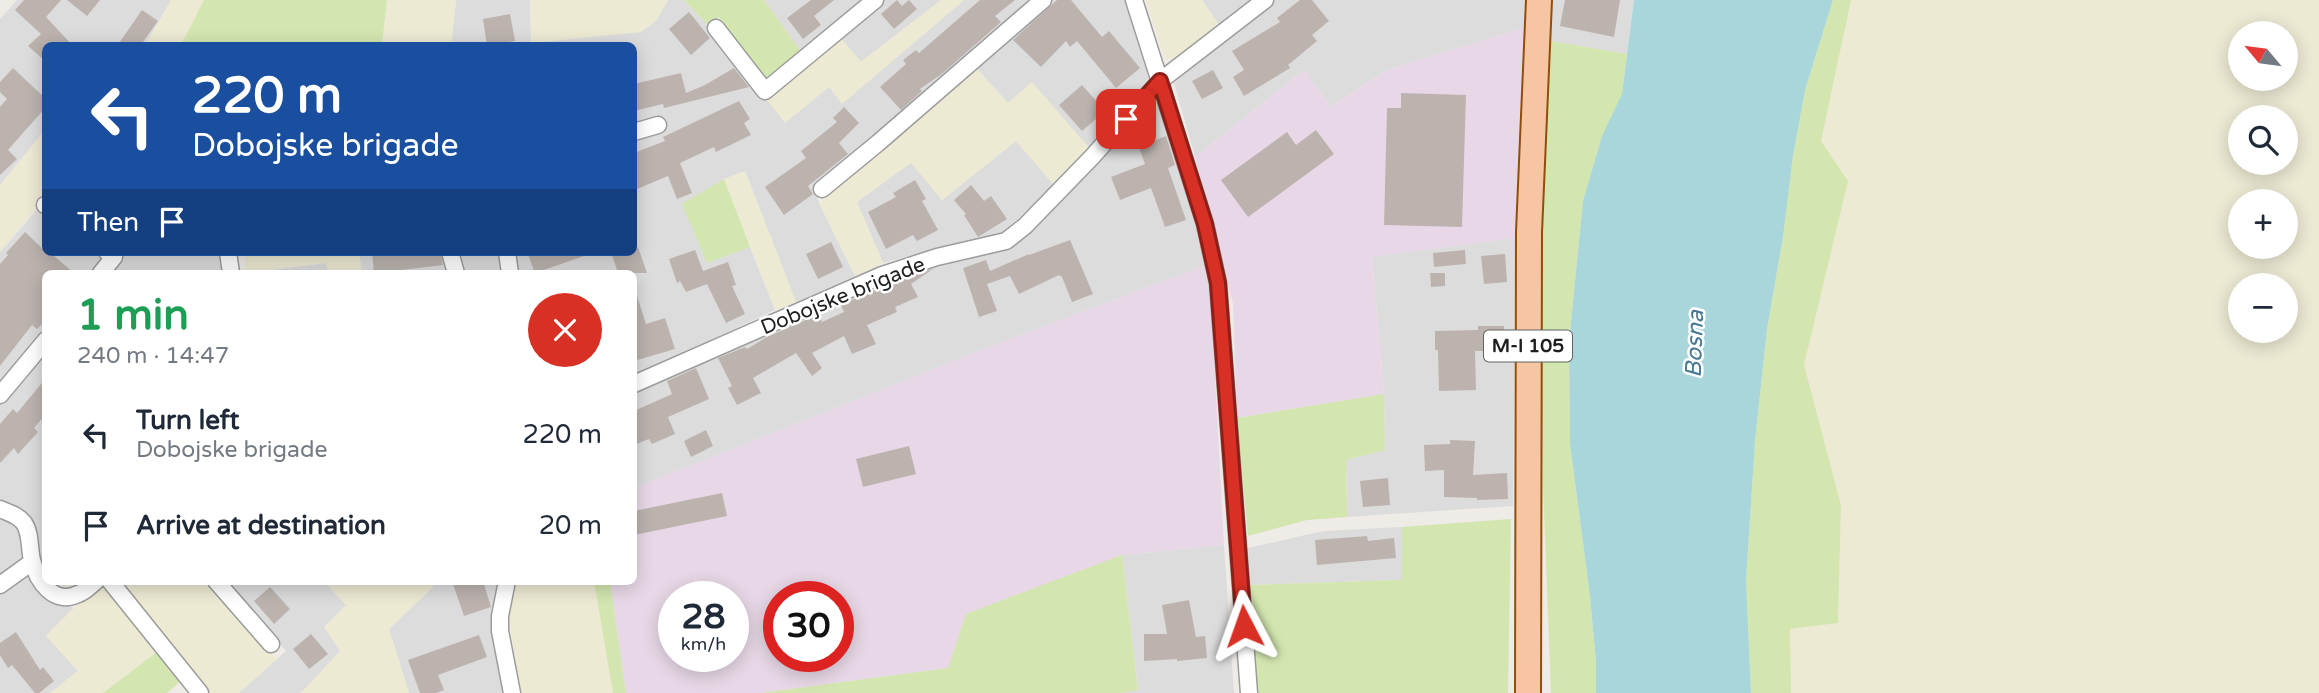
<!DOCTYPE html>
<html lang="en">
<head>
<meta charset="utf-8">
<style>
	:root { --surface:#fff; --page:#f6f6f7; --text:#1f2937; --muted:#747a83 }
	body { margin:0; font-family:"Varela Round",sans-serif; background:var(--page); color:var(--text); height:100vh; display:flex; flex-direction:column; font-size:26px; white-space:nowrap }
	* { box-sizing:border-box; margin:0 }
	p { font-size:23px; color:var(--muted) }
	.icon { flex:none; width:38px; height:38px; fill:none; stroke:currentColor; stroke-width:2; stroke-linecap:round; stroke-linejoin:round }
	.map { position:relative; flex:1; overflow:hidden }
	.sheet { position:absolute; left:42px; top:270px; width:595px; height:315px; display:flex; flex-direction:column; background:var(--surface); border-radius:10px; box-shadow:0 4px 18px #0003 }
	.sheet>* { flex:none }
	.top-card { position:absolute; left:42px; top:42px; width:595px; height:214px; border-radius:10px; box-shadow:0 4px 18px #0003; background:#1a4fa0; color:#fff; overflow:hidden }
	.needle { width:46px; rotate:299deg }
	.controls { position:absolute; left:2228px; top:21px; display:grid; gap:14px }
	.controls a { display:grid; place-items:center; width:70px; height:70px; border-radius:50%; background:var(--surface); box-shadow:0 4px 18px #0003; font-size:35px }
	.speed { position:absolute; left:658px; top:581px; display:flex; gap:14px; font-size:35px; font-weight:700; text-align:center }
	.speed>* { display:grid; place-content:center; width:91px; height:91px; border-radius:50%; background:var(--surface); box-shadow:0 4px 18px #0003; line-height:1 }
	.speed small { font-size:18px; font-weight:400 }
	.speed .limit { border:10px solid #d22; background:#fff; color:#111 }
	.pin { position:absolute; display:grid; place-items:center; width:60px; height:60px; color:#fff; margin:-30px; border-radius:14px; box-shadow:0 4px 10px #0006 }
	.me { position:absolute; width:77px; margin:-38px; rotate:356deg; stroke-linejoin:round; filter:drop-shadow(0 0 5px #0008) }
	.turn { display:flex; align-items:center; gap:24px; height:147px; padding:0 35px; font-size:32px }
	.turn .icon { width:91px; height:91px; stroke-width:2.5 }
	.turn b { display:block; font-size:49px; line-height:60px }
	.then { display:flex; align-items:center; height:66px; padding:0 35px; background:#0003; gap:14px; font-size:26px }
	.round { display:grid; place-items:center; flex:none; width:74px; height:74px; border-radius:37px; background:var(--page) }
	.headline { display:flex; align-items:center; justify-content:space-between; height:119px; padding:0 35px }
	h1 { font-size:42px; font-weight:700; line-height:52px; color:#1e9e55 }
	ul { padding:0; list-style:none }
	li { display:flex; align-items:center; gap:21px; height:91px; padding:0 35px }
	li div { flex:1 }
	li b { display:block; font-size:26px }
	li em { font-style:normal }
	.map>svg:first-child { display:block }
	.residential { fill:#dddcdc }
	.industrial { fill:#e8d8e7; fill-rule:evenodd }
	.farmland { fill:#ecead3; fill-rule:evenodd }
	.grass { fill:#d3e6af }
	.water { fill:#a9d6da }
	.building { fill:#bcb3af }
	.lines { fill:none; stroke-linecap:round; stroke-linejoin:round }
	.minor-casing { stroke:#9c9c9c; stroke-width:19 }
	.primary-casing { stroke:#904e0a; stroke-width:28 }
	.minor { stroke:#fff; stroke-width:16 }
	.primary { stroke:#f6c6a4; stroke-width:24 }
	.route-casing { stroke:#8d1f18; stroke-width:18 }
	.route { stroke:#d93025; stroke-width:12 }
	.labels { text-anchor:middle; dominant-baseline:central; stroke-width:5; stroke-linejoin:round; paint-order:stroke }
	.shield { fill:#fff; stroke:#626262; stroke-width:2 }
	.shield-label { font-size:19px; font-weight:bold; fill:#1f1f1f }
	.street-label { font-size:21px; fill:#1f1f1f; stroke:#fff }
	.water-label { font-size:23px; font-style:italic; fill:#477992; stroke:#fff }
</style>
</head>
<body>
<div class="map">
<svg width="2319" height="693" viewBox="0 0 2319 693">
	<rect width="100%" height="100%" fill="#efebe6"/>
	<g class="residential">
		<polygon points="17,0 171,0 145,45 46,46 45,130 0,185 0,19"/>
		<polygon points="456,0 530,0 531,42 656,21 668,0 684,0 708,25 785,122 829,87 843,103 964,0 1032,0 976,52 815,187 819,203 855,276 796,302 745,171 724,179 683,204 707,263 750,247 775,310 634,376 634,273 517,273 515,252 634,252 634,141 665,132 661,118 634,126 634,46 531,46 530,43 514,46 451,46"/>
		<polygon points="764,0 866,0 801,52"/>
		<polygon points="882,0 941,0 861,62 839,36"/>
		<polygon points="1053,0 1126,0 1150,76 1143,89 1090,149 1032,83 1008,103 976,68 1029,18"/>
		<polygon points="1202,0 1250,0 1219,25"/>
		<polygon points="1273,0 1528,0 1527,27 1397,67 1384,72 1331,107 1304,70 1195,157 1174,83"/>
		<polygon points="1547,0 1634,0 1627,54 1545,40"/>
		<polygon points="1157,101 1162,104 1209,264 979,351 634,488 634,393 881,280 939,262 997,252 1014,244"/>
		<polygon points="1016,141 1055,186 999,235 944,246 883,263 857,202 911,162 942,200"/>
		<polygon points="39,207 45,212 46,252 99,252 105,257 95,273 46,273 45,331 0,386 0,252"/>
		<polygon points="1515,238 1513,506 1347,517 1346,460 1385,450 1384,394 1372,256"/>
		<polygon points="118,252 221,252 224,273 109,273 123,256"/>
		<polygon points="359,252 442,252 448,273 362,273"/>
		<polygon points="455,252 503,252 505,273 461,273"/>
		<polygon points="326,263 329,273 245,273"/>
		<polygon points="45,349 45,578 41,569 34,532 0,502 0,404"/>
		<polygon points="0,517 16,525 21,533 25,560 0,578"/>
		<polygon points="1402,527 1402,580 1250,585 1248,548 1323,531"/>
		<polygon points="1224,545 1234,693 1120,693 1138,689 1122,555"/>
		<polygon points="28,573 44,598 74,608 46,636 78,671 50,693 0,693 0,593"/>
		<polygon points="225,581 324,581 346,605 341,651 301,693 239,693 286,651"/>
		<polygon points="439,581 501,581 504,693 409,693 389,629"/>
	</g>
	<g class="industrial">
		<polygon points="1527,27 1515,238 1372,257 1384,394 1237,418 1233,304 1195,157 1304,70 1331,107 1384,72 1397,67"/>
		<path d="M1209,264L1224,545L1122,555L948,668L761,693H626L610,581H634V488L979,351ZM674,597H733V656H674ZM779,597H838V656H779Z"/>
	</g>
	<g class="farmland">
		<polygon points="171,0 204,0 181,45 145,46"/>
		<polygon points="387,0 456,0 451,45 382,46"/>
		<polygon points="530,0 668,0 656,21 641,32 531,43"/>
		<polygon points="941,0 964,0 842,104 829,87 785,123 766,99 839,36 861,62"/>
		<polygon points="1146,0 1202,0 1219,25 1178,57 1169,59 1164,56"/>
		<path d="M1851,0H2319V693H1791L1789,629L1838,623L1841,505L1804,365L1848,181L1821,141ZM2240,33H2286V79H2240ZM2240,117H2286V163H2240ZM2240,201H2286V247H2240ZM2240,285H2286V331H2240Z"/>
		<polygon points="976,68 1008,103 1032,82 1090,149 1055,186 1016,141 942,200 911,163 857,202 883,263 855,276 819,203"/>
		<polygon points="45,130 45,197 0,252 0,185"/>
		<polygon points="745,171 796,302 775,310 724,179"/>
		<polygon points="244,252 359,252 362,273 329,273 326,263 246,273"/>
		<polygon points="121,581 207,581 277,659 239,693 208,693"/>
		<polygon points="324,581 439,581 389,629 409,693 301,693 340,651 324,627 346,605"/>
		<polygon points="515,581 594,581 613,693 520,693 508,609"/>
		<polygon points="103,585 157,652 103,693 50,693 78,671 46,636 74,608"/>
	</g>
	<g class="grass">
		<polygon points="204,0 387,0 382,45 181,45"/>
		<polygon points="684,0 764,0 801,52 766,79 719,17 708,25"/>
		<polygon points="1833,0 1851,0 1821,141 1848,181 1804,365 1841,505 1838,623 1790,629 1791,693 1751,693 1746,581 1755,441 1767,329 1783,237 1793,156 1805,90"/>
		<polygon points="1545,40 1627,54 1622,95 1602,136 1583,201 1569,342 1570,444 1590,596 1596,662 1596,693 1551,693 1543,486 1541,319"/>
		<polygon points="724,179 750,247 707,263 682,204"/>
		<polygon points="1384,394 1385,450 1346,460 1347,517 1307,520 1248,536 1237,418"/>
		<polygon points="1511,519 1508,693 1257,693 1250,585 1402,580 1402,527"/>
		<polygon points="1122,555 1138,690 1120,693 761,693 948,668 966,614"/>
		<polygon points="594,581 610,581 626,693 613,693"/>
		<polygon points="157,652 183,679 167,693 103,693"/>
	</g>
	<polygon class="water" points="1634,0 1833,0 1805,90 1793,156 1783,237 1767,329 1755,441 1746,581 1751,693 1596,693 1596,662 1590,596 1570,444 1569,342 1583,201 1602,136 1622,94"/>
	<g class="building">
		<polygon points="24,0 61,0 46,17 73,46 46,46 46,62 28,46 41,34 15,10"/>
		<polygon points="67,0 100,0 87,16"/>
		<polygon points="811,0 834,0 814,16 821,25 803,39 787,18"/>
		<polygon points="897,0 902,6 909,0 917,9 894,29 881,14"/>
		<polygon points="980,0 1015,0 995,16 1001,22 943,73 920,89 922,91 901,110 880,87 906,64 903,60 916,50 919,53"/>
		<polygon points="1057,0 1071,0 1102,37 1109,31 1140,68 1116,88 1077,41 1070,47 1066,41 1041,67 1013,40"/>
		<polygon points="1300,0 1312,0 1329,21 1312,35 1317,41 1288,65 1290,68 1244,96 1233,77 1244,70 1232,51 1280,22 1277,18"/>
		<polygon points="1565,0 1620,0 1614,37 1560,26"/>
		<polygon points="142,10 158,21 140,46 117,46"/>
		<polygon points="689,12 710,38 691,55 669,29"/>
		<polygon points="510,14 515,41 487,46 483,19"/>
		<polygon points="13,68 46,99 46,107 8,150 17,159 0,175 0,107 7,99 0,92 0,82"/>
		<polygon points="734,68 749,87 664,108 663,104 634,111 634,84 681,73 686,93 705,85"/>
		<polygon points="1213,70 1223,88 1202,99 1192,81"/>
		<polygon points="1082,85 1105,111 1082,131 1059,105"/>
		<polygon points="1401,93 1466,95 1462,227 1384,225 1387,108 1401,108"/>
		<polygon points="739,101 750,119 744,123 751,135 716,152 714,147 680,163 692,193 677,199 668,176 637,189 634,180 634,153 665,141 663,137"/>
		<polygon points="844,107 859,123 839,143 848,154 808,186 813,194 784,215 765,187 806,158 801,151 837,122 833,118"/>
		<polygon points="1316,130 1334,154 1248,217 1221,180 1287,132 1296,145"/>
		<polygon points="1166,136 1175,165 1168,168 1186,220 1165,227 1151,188 1120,200 1111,177 1145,164 1139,147"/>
		<polygon points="915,180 926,199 922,201 938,230 917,241 913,235 886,249 868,212 896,197 893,193"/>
		<polygon points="971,185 984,201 991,196 1007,219 978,237 964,215 966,214 954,200"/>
		<polygon points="25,232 46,252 54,256 74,273 46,273 46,320 37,329 32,325 0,366 0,264 8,255 6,253"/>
		<polygon points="1070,240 1093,294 1072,302 1062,277 1059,275 1019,294 1010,276 987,284 997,311 979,317 963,268 986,260 990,271 1029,254 1029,255"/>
		<polygon points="831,242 843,267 818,279 806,254"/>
		<polygon points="638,247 647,273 618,273 611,252 634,252 634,249"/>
		<polygon points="695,250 703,271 728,262 736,285 732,286 745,314 726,323 707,284 686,292 680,281 677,283 669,259"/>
		<polygon points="1465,250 1466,264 1434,267 1433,253"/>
		<polygon points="372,252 440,252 443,265 401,270 401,273 374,273"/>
		<polygon points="527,252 583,252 584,256 535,273"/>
		<polygon points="1505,254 1507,282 1484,284 1481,256"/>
		<polygon points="933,269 911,284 918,297 895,307 897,312 867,325 876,344 852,354 844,336 812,353 822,368 812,376 796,353 753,378 761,393 737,405 728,388 732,386 718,358 745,347 747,349 767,337 819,314 822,322 844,312 841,305 860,296 886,285"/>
		<polygon points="1430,273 1445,273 1445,286 1431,287"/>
		<polygon points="634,293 636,293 646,324 665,318 675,349 634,361"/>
		<polygon points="1478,326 1504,326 1504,351 1475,351 1476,390 1439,391 1438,350 1435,350 1435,331 1478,330"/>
		<polygon points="696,368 709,399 668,417 675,434 652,444 649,439 634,445 634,411 672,394 667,381"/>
		<polygon points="46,378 46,414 34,428 38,432 18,454 14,448 0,463 0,424 13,409 17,413"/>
		<polygon points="706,430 713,446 691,457 684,441"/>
		<polygon points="1450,440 1475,441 1473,475 1507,473 1508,499 1477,500 1477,498 1444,497 1444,470 1425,471 1424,445 1450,444"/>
		<polygon points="909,446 916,474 863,487 856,459"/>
		<polygon points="1388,478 1390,505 1363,507 1360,481"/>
		<polygon points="722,493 727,516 634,535 634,511"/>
		<polygon points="1367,536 1368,541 1394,538 1396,558 1317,565 1315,540"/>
		<polygon points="461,581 483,581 491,607 464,616 453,584"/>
		<polygon points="270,587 290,609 274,624 254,601"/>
		<polygon points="1189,600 1196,637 1205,636 1207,658 1177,661 1177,659 1144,661 1144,634 1167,634 1162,605"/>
		<polygon points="16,632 40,670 43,667 54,681 39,693 35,693 12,665 8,668 0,655 0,643"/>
		<polygon points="311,634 328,654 309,669 293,649"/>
		<polygon points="479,635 487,657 438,675 444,690 436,693 420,693 408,660"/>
	</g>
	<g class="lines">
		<defs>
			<g id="minor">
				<polyline points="1134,0 1205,224 1218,283 1249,693"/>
				<polyline points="716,28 765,91 875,0"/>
				<polyline points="634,132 658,125"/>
				<polyline points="822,189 878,143 1043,0"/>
				<polyline points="45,205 46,205"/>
				<polyline points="228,252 231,273"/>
				<polyline points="450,252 456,273"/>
				<polyline points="507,252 510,273"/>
				<polyline points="101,273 114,257 107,252"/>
				<polyline points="634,384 882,275 937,257 1006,241 1025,226 1092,157 1160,81 1265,0"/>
				<polyline points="0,395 46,340"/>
				<path d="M0,509C9,513 18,515 24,523C31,533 29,548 32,560C37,581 54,606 78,594C85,592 91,585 96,581"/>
				<polyline points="110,581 200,693"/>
				<polyline points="216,581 271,644"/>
				<polyline points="507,581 500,616 500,631 512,693"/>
				<polyline points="0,585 32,562"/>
			</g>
			<polyline id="primary" points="1528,693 1529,232 1539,0"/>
		</defs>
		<use href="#minor" class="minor-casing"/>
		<use href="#primary" class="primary-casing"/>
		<use href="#minor" class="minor"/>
		<use href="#primary" class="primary"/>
	</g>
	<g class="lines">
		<defs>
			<polyline id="route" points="1126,119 1160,81 1205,224 1218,283 1244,626"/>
		</defs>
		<use href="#route" class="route-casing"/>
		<use href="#route" class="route"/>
	</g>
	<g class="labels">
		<rect class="shield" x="1484" y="330.5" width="88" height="31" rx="5"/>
		<g class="shield-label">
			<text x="1528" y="346">M-I 105</text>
		</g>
		<g class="street-label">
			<text transform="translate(843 296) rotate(-22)">Dobojske brigade</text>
		</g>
		<g class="water-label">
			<text transform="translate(1695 344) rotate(-88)">Bosna</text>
		</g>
	</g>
</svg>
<div class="controls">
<a><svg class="needle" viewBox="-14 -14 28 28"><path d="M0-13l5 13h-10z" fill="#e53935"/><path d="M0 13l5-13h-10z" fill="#747a83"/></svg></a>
<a><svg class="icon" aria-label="search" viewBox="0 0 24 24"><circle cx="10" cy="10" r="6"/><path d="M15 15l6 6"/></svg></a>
<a>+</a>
<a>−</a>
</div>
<div class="speed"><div>28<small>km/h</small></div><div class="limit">30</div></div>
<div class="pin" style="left:1126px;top:119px;background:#d93025"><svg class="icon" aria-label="arrive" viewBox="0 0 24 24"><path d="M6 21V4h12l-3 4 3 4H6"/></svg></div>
<svg class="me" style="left:1244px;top:626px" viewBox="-20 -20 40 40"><path d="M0-17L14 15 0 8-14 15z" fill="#d93025" stroke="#fff" stroke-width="4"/></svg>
<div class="top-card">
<div class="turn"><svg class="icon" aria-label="left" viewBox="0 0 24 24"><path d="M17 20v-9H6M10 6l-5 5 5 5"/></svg><div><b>220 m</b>Dobojske brigade</div></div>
<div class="then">Then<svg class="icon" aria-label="arrive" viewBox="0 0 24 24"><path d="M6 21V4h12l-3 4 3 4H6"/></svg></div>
</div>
<section class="sheet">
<div class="headline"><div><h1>1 min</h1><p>240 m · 14:47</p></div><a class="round" style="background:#d93025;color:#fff"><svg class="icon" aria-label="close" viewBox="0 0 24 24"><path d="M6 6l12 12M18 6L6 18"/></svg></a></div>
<ul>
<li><svg class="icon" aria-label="left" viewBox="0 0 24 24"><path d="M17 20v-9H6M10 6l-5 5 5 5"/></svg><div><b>Turn left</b><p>Dobojske brigade</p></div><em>220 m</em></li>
<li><svg class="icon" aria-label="arrive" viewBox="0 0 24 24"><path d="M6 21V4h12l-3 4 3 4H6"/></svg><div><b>Arrive at destination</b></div><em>20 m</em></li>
</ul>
</section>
</div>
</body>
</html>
